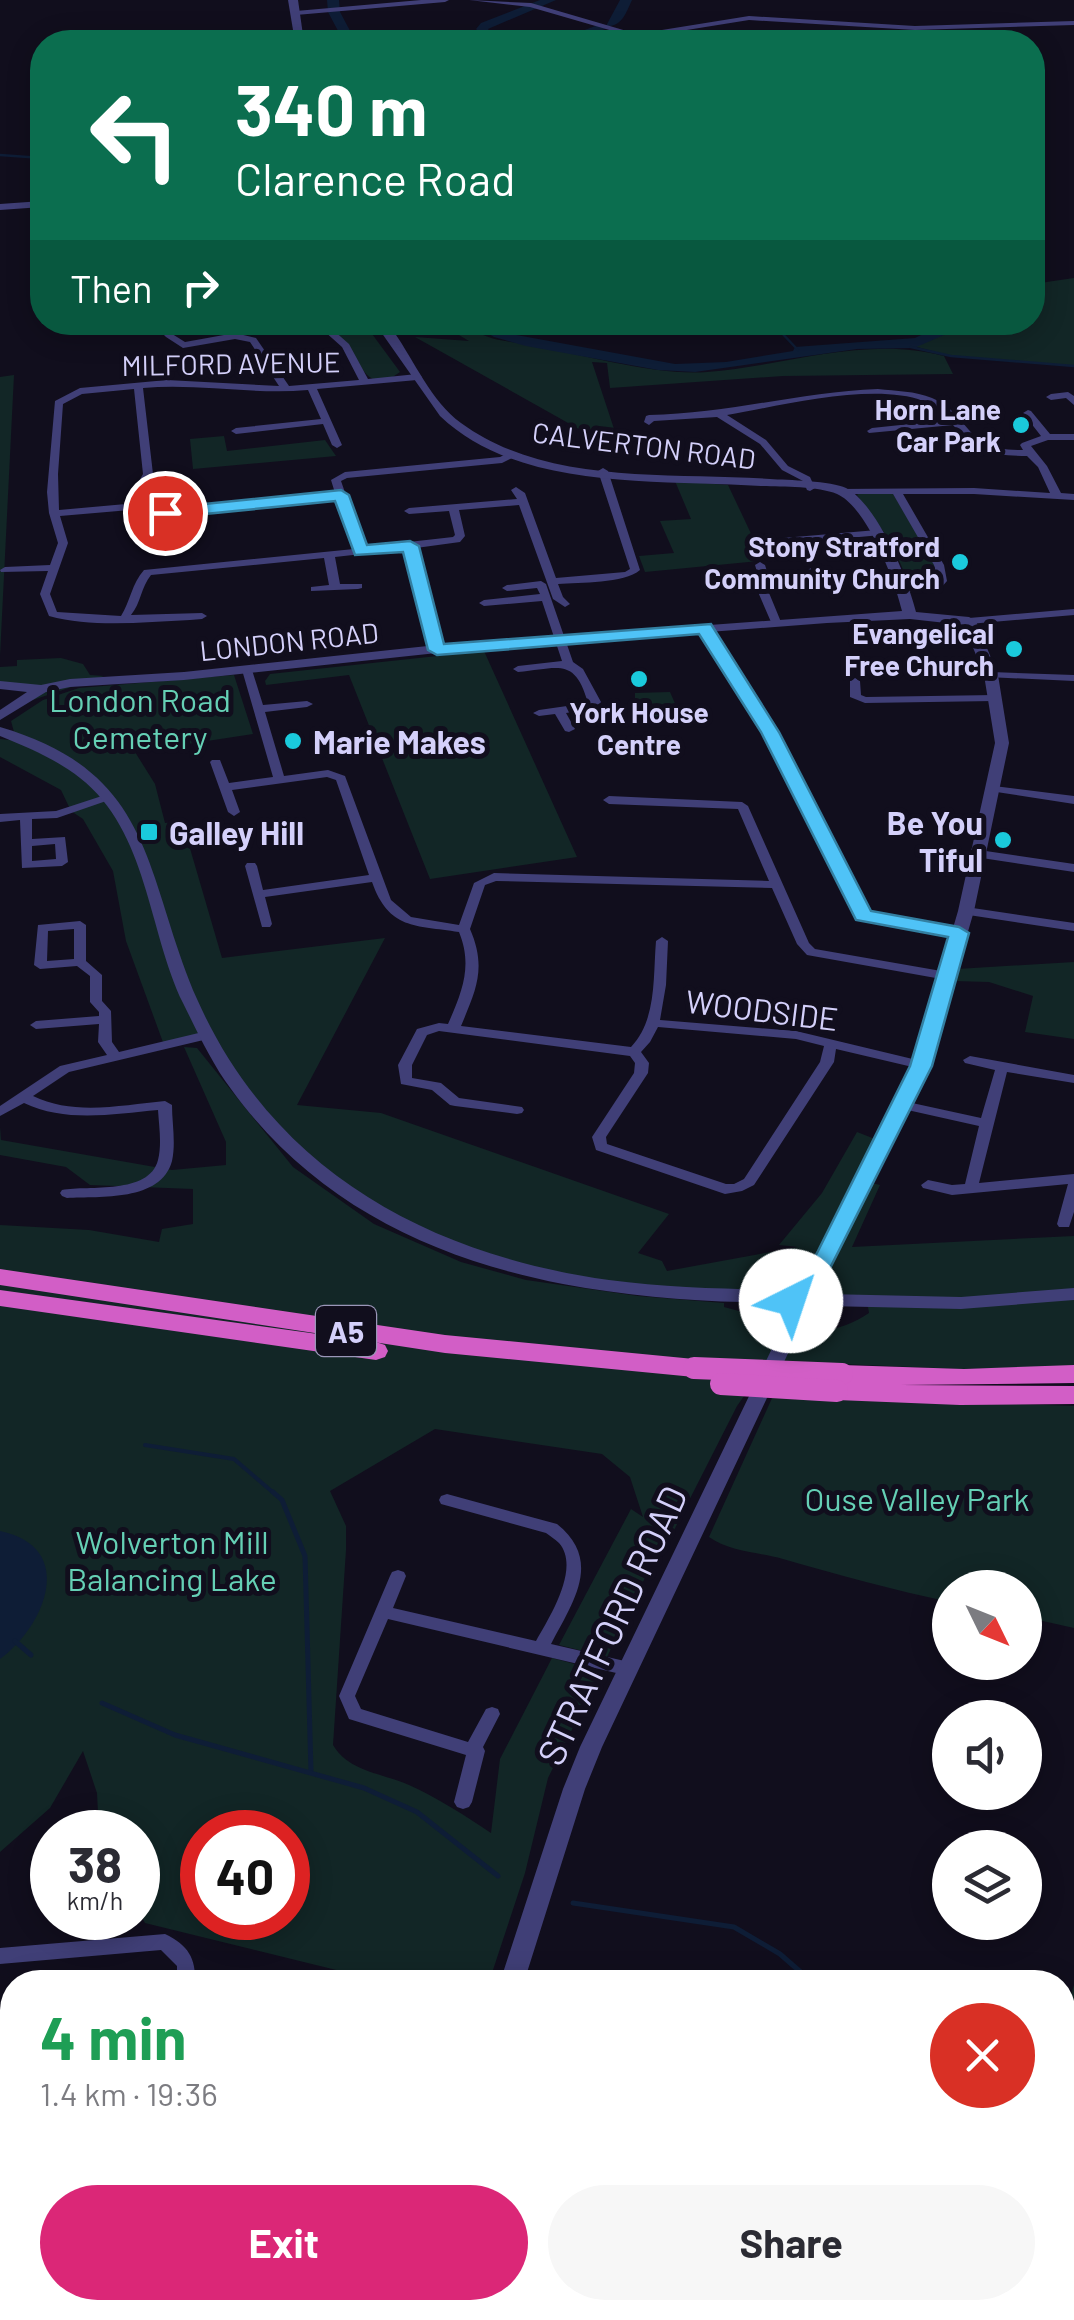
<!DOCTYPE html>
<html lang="en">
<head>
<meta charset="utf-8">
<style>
	:root { --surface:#fff; --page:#f7f7f7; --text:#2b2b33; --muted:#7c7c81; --accent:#db2777 }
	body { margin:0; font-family:Barlow,sans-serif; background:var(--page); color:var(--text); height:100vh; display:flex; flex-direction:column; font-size:38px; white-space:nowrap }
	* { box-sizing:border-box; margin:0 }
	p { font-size:32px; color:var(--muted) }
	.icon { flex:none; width:55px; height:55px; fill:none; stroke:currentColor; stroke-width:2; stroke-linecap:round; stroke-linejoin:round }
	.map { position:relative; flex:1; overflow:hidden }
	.details { position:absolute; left:0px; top:1970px; width:1075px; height:350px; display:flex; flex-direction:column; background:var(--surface); border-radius:40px 40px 0 0; box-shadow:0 5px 25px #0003 }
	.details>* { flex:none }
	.hud { position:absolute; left:30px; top:30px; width:1015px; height:305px; border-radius:40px; box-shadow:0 5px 25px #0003; background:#0b6e4f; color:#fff; overflow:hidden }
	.needle { width:65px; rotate:133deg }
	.fabs { position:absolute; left:932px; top:1570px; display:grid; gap:20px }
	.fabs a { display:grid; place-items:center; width:110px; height:110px; border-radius:50%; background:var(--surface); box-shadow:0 5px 25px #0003; font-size:50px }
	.speed { position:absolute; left:30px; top:1810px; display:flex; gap:20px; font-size:50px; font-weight:700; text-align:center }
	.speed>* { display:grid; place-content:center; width:130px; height:130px; border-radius:50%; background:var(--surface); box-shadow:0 5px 25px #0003; line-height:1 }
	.speed small { font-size:25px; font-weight:400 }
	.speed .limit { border:15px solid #d22; background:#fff; color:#111 }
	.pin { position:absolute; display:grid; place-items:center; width:85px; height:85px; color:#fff; margin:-42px; border:5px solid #fff; border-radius:50%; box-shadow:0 2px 10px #0007 }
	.me { position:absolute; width:110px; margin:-55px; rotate:41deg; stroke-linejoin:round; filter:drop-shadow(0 0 8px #0008) }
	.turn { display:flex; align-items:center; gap:35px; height:210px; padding:0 40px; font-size:45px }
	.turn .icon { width:130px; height:130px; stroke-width:2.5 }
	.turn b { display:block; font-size:70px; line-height:85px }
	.then { display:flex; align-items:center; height:95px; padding:0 40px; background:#0003; gap:20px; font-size:38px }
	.round { display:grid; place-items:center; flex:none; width:105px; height:105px; border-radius:52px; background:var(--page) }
	.summary { display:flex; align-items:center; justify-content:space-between; height:170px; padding:0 40px }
	h1 { font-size:60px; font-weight:700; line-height:75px; color:#1e9e55 }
	.primary-button { display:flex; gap:20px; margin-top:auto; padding:20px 40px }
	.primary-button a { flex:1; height:115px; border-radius:60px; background:var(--accent); color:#fff; font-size:40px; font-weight:700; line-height:115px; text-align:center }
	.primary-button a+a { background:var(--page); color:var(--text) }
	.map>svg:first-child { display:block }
	.green { fill:#122626; fill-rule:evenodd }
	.water { fill:#0e1d36 }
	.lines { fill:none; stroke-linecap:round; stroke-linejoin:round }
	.stream-far2 { stroke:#0e1d36; stroke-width:2.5 }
	.stream-far1 { stroke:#0e1d36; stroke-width:4 }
	.stream { stroke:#0e1d36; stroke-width:5 }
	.river { fill:#0e1d36; fill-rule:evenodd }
	.minor { fill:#403f77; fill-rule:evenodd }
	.tertiary { fill:#403f77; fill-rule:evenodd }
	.trunk { fill:#d25ec6; fill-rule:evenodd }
	.trunk-bridge { stroke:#d25ec6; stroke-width:22 }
	.route { fill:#4fc3f7; stroke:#337fa1; stroke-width:2.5 }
	.poi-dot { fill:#1acadc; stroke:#110e1d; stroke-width:4 }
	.labels { text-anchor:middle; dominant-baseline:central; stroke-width:10; stroke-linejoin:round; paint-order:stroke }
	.far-street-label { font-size:28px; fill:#d4d0fa; stroke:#110e1d }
	.far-poi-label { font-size:28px; font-weight:bold; fill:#d4d0fa; stroke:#110e1d; text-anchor:end }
	.shield { fill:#110e1d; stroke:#9a96b8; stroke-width:2.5 }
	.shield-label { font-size:30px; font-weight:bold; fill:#d4d0fa }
	.park-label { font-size:32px; fill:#65d0b5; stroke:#110e1d }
	.poi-label { font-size:32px; font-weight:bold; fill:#d4d0fa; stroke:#110e1d; text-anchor:start }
	.street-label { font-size:32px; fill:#d4d0fa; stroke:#110e1d }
	.near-street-label { font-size:38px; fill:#d4d0fa; stroke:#110e1d }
</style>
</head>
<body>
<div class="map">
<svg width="1074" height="2320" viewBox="0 0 1074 2320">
	<rect width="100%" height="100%" fill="#110e1d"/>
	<g class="green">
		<polygon points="1074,278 1074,366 951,356 913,346 959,323 1032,322 1033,284"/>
		<path d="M322,323H364L400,372C368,396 362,364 346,345C339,337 330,330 322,323Z"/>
		<path d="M439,323H469C481,342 513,341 532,345C584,355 657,376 707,372C786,366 865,335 944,356L953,374L783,376L610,388L607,363L592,362L618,441L602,442L415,337L469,341Z"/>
		<polygon points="14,375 0,656 0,377"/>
		<polygon points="224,436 227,451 325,440 336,456 193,469 190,439"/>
		<polygon points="675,481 728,485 755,542 751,545 759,561 645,572 639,556 674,553 660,521 691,519"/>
		<polygon points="860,492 892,492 935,565 938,579 908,581 891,542 857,495"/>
		<polygon points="484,651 577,857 430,879 349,675 266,685 265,681 270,674"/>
		<polygon points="61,658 83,664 90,675 104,676 24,703 36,695 0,684 0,667 17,666 17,660"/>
		<path d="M234,675L253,734L135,752L155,784L165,823L182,821L222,958L385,938L297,1105L381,1113L669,1214L638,1253L662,1261L667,1271L798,1247L779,1245L822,1193L857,1132L880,1141L864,1181L880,1185L852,1247L1074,1236V1366L960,1369L769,1361L737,1406L669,1540L664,1538L607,1657L559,1645L631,1509L643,1517L630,1477L602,1454L435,1429L330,1491L346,1526V1550L333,1745C349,1772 382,1773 409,1785C438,1798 464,1815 491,1833L500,1759L552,1658L601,1671L548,1778L525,1873L489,1982H385L145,1923L138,1910V1832H99L97,1793L83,1751L50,1808L0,1852V1225L89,1230L159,1242L162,1229L193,1224V1189L90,1185L66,1167L0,1155V1127L1,1140L172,1170L226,1165V1142L184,1047L197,1048L293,1167L374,1224L461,1262L526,1280L638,1296L724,1303V1307L765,1318L770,1338C804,1335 840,1333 869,1313L867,1301L825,1295L807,1286L791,1294L607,1288L417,1235L309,1166L207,1035L164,1045L126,941L113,871L83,819L71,811L61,790L0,757V739L29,742L14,732L11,721L43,700L79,688ZM202,1832H288V1918H202Z"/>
		<polygon points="670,692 681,717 635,722 635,693"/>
		<polygon points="1074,962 1074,1039 1025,1032 1033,996 989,982 954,981 957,969"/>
		<path d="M773,1396L1074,1406V1628L1025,1617V1588H950V1602C893,1590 839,1575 783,1559C759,1552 730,1552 709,1537Z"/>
		<polygon points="1074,1985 1074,2320 426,2320 431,2308 1062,2308 1062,2021"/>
	</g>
	<g class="water">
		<polygon points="471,323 487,323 511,334 675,364 726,362 793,351 795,347 915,338 946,323 972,323 914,348 857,349 695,372 658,370 526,346 494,337"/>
		<path d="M0,1531C77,1547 46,1625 0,1659Z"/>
	</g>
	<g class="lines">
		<g class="stream-far2">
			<polyline points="0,155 42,158"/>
			<polyline points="441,322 480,330"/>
			<polyline points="787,322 777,328 798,350"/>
			<polyline points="911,347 951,356 1074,366"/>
		</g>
		<polyline class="stream-far1" points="145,1445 234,1459 276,1495"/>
		<g class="stream">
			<polyline points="273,1492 282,1500 305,1556 311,1772"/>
			<polyline points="15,1641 31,1655"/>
			<polyline points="102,1703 175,1735 364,1788 417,1812 498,1876"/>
			<polyline points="573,1903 734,1927 780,1954 812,1982"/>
		</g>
		<g class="river">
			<polygon points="327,0 339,0 340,12 356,42 344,42 328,12"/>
			<polygon points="540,0 556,0 488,29 492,34 579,32 601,24 607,28 581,40 489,42 476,29 481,23"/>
			<path d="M620,0H632C626,13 622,27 606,26Z"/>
		</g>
		<g class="minor">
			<polygon points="421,0 449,0 445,2 296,15 292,13 296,11"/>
			<polygon points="469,0 531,3 637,34 749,16 915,26 1074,21 1074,25 915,30 749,20 637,38 530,7"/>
			<path d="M314,322H324L349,344L368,379L417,374L422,377L417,380L317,389L342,445L337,448L332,445L323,424L236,434L231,431L236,428L321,419L308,390C253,395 198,383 143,388L153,474L136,505L165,510L335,493L331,480L345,472L500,457L510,452H516V456L502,463L347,478L341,481L364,547L453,537L455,535L449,511L409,514L404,511L409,508L517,499L511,490L516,487L525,493L556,578L625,572L630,569L598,471L603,468L608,471L640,570C624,584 580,582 558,584L563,597L570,604L565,607L553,599L519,505L459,510L465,536L460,542L416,548L442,649L437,652L432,649L406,549L335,557L340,584H362V588L358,589L311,591V587L329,585L324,558L151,575C141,587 141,603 131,615L202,613L207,616L202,619L190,620C144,622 93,628 49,616L40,594L48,571L1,572L0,570L5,567L50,565L58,543L49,513L47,492L55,401L80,388L167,380L279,386L250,342L235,339L183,348L166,337L164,335L169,332L185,342L235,333L256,338L289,386L359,380L342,347ZM134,389L143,474L126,504L59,510L58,474L63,404L82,394ZM337,498L354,549L144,570C132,583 130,602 121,616L57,612L50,594L68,543L60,516L130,510L165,516Z"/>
			<path d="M878,389C896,391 915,391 932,398C974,417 962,451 1023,450L1020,445L1022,443L1041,436L1023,413L1028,410L1031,411L1050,434H1074V440H1048L1031,446L1047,466L1061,493L1074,494V500L974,494H903L944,565L947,581L940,589L904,592L899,589L900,587L933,584L937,580L934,565L893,494H842L838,493V489L974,488L1050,493L1038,467L1027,456C993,456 976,451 953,425L869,433L867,431L872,428L948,420C941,412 933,405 923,401C874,382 779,406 727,415L766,440L788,466L810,477L815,488L810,491L807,490L803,481L782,470L760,444L717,417L654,421L649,425L644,422L646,416L649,415C726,414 800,392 878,389Z"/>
			<polygon points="1068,392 1074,396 1074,405 1066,398 1051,400 1046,397 1051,394"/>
			<polygon points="877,530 882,533 881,535 783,544 778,541 783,538"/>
			<polygon points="760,562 765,565 770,581 809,577 806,571 811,568 815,569 821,580 816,583 767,588 781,622 780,624 776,625 771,622 755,585 760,582 755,565"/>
			<path d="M541,581L546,584L573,662L583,669L601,702L596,708L566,713L575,729L569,732L565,731L555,714L539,716L533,713L539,710L588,703C575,657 559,668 518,672L513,669L518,666L562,661L542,601L484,606L479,603L484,600L540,594L537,588L507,591L502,588L507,585Z"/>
			<polygon points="1074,609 1074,615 969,624 964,621 969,618"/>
			<polygon points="705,625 710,628 776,732 868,913 959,929 963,930 965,933 963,936 959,937 859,919 764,732 700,628"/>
			<path d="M247,667L252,670L263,705L307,701L313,704L307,707L265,712L284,776L328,770L345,776L391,900L411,917L459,925L474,883L494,873L769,881L738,809L609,804L603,800L609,796L742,802L748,806L809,943L815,949L947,972L953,976L947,980L807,955L797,944L772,888L496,881L485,885L470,929C487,968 476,990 461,1026L631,1047C657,1020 653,976 656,941L662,937L668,941L666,985L660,1020L796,1031L921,1061L928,1065L921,1069L836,1049L834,1062L754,1185L742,1191L725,1194L596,1150L592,1137L634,1073L635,1063L630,1056L439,1031L427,1035L412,1065V1078L441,1083L459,1098L522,1107L524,1110L522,1113L517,1114L455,1106L450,1105L432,1090L401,1084L398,1065L417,1029L439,1023L448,1024C462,992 473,966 459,932C415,925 389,930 372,882L265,897L272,924L270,927H262L245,866L247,863H255L257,866L263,890L369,875L336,780L327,777L232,790L240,812L234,816L228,812L210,762L212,760H220L229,783L273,777L242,670ZM658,1027L796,1039L824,1046L820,1062L744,1179L734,1184H726L607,1144L606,1137L648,1073L649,1063L641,1052L650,1042Z"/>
			<polygon points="991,672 1074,675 1074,681 987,677 987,673"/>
			<polygon points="855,678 860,681 861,695 866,697 994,695 1000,698 994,701 865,703 850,697 850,681"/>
			<polygon points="994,786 1074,796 1074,804 990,791 988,789"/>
			<path d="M108,794L112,795V799L57,818L32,819V839L65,837L68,862L62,866L22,868L20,820L0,822V814L56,811ZM55,844L56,859L32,861V846Z"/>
			<polygon points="979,850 1074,864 1074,872 975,857 973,854"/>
			<polygon points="966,907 1074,923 1074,931 962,914 960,911"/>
			<path d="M80,921L86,925V961L102,975V1001L111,1011L112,1042L119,1052L207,1031L214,1035L212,1038L69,1072L33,1096C74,1116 122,1105 165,1101L172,1105C172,1123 176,1143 172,1161C161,1202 100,1196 67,1198L62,1196L60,1193L62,1190C89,1185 149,1195 158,1160C162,1144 159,1126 158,1110C113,1114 66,1123 24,1103L0,1116V1106L60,1066L107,1055L98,1042L99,1024L36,1029L30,1025L36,1021L99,1016V1012L90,1002V976L77,966L40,969L34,965L38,925ZM74,929V959L47,961L48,931Z"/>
			<polygon points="970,1056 1074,1075 1074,1083 1007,1072 979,1183 1074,1174 1074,1212 1069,1227 1059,1227 1057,1224 1068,1184 952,1195 923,1188 921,1185 928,1180 952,1185 965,1184 979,1126 903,1109 896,1105 903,1101 981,1118 995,1070 965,1063 963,1060"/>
			<path d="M447,1494L557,1524C603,1561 573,1602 551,1644L629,1662L635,1664L637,1669L635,1674L629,1676L388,1619L355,1696L361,1709L468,1742L486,1709L492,1707L498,1709L500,1714L483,1747L485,1751L472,1802L469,1807L463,1809L457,1807L454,1802L466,1755L349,1719L339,1696L390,1576L392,1572L398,1570L404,1572L406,1576L393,1608L536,1641C549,1618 581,1568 559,1543C555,1539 550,1536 546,1533L441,1504L439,1500L441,1496Z"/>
			<path d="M165,1934C188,1945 196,1958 195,1982H177V1966L161,1950L0,1964V1948Z"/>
			<polygon points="0,2291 12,2293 12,2308 20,2308 19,2310 12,2313 0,2311"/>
			<polygon points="25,2308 86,2308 92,2310 95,2317 94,2320 47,2320 28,2315"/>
			<polygon points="132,2308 152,2308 148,2320 128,2320"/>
			<path d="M276,2308C291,2307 312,2303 319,2320C304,2320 283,2320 276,2308Z"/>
		</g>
		<g class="tertiary">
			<polygon points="288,0 298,0 304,42 295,42"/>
			<polygon points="42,201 42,207 0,210 0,204"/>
			<path d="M374,322H385L394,332C415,362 431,401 461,423C547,486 670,472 770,479C787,480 832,481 846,488C877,504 908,579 916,612L969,617L976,621L998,675L1009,743L974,911L929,1065L817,1290H803L801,1286L913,1065L958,911L995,743L984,675L964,625L910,619L827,623L437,653L184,680L70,687L46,692L0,720V710L27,692L0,689V681L41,685L70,679L184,672L437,645L902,611C895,581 867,507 837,494C818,486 782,487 761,486C659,479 520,492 440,416Z"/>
			<path d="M0,727C157,773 143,874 197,999C273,1171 429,1255 609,1280C669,1288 729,1289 790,1290L799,1296L797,1301C780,1305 761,1302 744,1302C683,1301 623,1295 563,1284C429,1258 312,1201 231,1089C212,1064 197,1031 183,1003C148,931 148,831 80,778C56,759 29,748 0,736Z"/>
			<polygon points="1074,1288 1074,1300 961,1309 826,1306 819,1305 817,1300 819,1295 826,1294 961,1297"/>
			<polygon points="800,1303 807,1304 809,1309 602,1747 585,1789 524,1982 500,1982 563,1789 580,1747 791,1309 793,1304"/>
			<polygon points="388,2308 414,2308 409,2320 382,2320"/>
		</g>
		<g class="trunk">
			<polygon points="0,1269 445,1335 694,1359 703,1362 706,1368 703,1374 694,1377 445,1353 0,1285"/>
			<polygon points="0,1290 376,1342 385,1345 388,1351 385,1357 376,1360 0,1306"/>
			<polygon points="842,1365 964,1369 1074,1365 1074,1383 901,1385 1074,1386 1074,1404 960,1405 837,1400 828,1397 825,1391 828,1385 840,1382 830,1374 833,1368"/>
		</g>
		<g class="trunk-bridge">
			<polyline points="694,1368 842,1374"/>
			<polyline points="721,1384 837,1391"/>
		</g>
	</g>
	<polygon class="route" points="341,490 349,495 367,545 410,541 419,546 444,644 711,624 779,732 871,911 959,927 969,933 932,1066 818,1292 805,1296 800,1307 783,1307 779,1301 787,1284 802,1280 818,1251 910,1066 948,937 856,920 761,732 699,634 437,655 428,650 403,552 355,555 335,501 165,518 157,513 165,508"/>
	<g class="poi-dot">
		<circle cx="1021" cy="425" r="10"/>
		<circle cx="960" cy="562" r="10"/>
		<circle cx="1014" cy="649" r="10"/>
		<circle cx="639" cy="679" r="10"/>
		<circle cx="293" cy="741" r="10"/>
		<rect x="139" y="822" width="20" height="20" rx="5"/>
		<circle cx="1003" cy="840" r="10"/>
	</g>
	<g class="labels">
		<g class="far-street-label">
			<text transform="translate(231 363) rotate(-1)">MILFORD AVENUE</text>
			<text transform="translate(644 445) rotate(7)">CALVERTON ROAD</text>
			<text transform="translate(289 641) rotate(-6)">LONDON ROAD</text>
		</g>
		<g class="far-poi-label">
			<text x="1001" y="409">Horn Lane<tspan x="1001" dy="32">Car Park</tspan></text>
			<text x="940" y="546">Stony Stratford<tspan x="940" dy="32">Community Church</tspan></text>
			<text x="994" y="633">Evangelical<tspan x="994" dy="32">Free Church</tspan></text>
			<text x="639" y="712" text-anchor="middle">York House<tspan x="639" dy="32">Centre</tspan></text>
		</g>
		<rect class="shield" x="316" y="1306" width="60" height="50" rx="8"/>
		<g class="shield-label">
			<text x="346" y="1331">A5</text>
		</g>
		<g class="park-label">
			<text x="140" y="699">London Road<tspan x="140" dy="37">Cemetery</tspan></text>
			<text x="917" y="1498">Ouse Valley Park</text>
			<text x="172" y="1541">Wolverton Mill<tspan x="172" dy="37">Balancing Lake</tspan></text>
		</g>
		<g class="poi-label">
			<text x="313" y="741">Marie Makes</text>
			<text x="983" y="822" text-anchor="end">Be You<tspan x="983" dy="37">Tiful</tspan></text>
			<text x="169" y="832">Galley Hill</text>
		</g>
		<g class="street-label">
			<text transform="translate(762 1009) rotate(7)">WOODSIDE</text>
		</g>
		<g class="near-street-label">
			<text transform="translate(611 1625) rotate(-65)">STRATFORD ROAD</text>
		</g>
	</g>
</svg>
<div class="fabs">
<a><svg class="needle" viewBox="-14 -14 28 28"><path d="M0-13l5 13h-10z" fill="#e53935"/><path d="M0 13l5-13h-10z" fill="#7c7c81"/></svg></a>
<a><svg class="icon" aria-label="sound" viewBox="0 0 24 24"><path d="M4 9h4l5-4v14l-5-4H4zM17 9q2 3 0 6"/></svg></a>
<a><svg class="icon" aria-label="layers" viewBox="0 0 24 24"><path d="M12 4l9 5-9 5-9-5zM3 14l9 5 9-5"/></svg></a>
</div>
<div class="speed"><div>38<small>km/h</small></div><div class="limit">40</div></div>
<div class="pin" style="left:165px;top:513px;background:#d93025"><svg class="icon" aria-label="arrive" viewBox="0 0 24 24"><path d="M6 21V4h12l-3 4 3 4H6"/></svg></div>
<svg class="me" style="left:791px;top:1301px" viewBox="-20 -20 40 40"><circle r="19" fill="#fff"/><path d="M0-13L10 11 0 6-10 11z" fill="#4fc3f7"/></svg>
<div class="hud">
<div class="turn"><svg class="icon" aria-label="left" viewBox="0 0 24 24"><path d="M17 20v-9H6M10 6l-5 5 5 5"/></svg><div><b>340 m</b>Clarence Road</div></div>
<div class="then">Then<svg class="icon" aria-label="right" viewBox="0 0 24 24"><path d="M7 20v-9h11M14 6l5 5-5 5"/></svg></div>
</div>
<section class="details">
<div class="summary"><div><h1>4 min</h1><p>1.4 km · 19:36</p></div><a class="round" style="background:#d93025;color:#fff"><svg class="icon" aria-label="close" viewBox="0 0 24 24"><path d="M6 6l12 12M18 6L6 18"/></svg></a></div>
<div class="primary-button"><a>Exit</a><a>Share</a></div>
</section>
</div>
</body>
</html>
